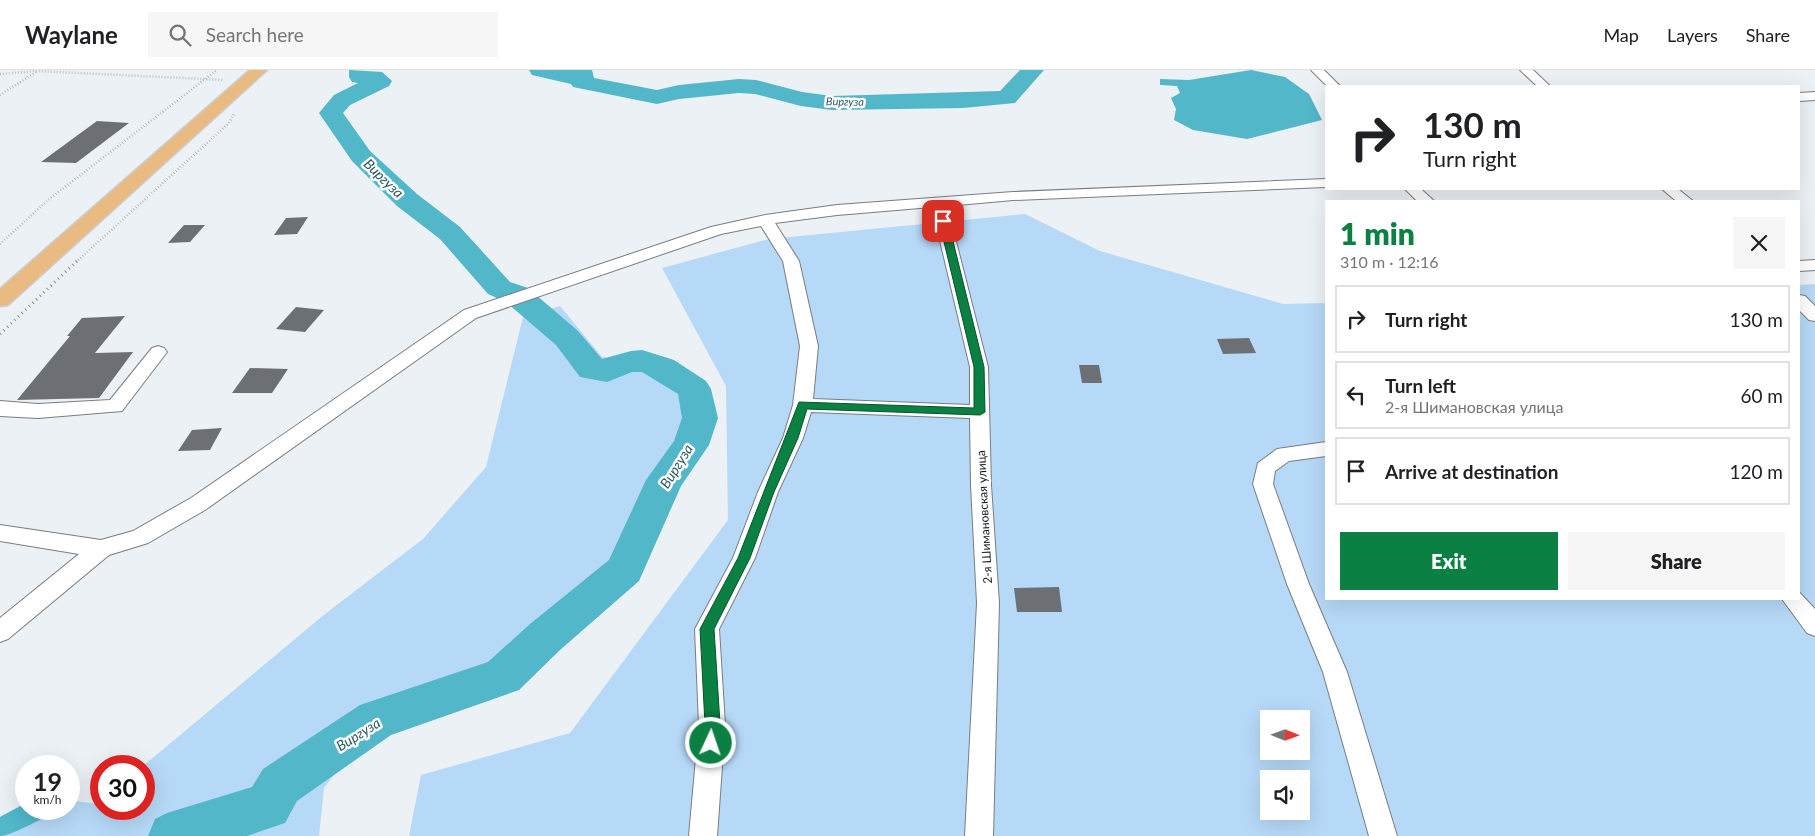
<!DOCTYPE html>
<html lang="en">
<head>
<meta charset="utf-8">
<style>
	:root { --surface:#fff; --page:#f6f6f6; --text:#202124; --muted:#757577; --line:#e0e0e0; --accent:#0b8043 }
	body { margin:0; font-family:Lato,sans-serif; background:var(--page); color:var(--text); height:100vh; display:flex; flex-direction:column; font-size:19px; white-space:nowrap }
	* { box-sizing:border-box; margin:0 }
	p { font-size:16px; color:var(--muted) }
	.icon { flex:none; width:28px; height:28px; fill:none; stroke:currentColor; stroke-width:2; stroke-linecap:round; stroke-linejoin:round }
	.map { position:relative; flex:1; overflow:hidden }
	.drawer { position:absolute; left:1325px; top:130px; width:475px; height:400px; display:flex; flex-direction:column; background:var(--surface); border-radius:0px; box-shadow:0 5px 20px #0002 }
	.drawer>* { flex:none }
	.hud { position:absolute; left:1325px; top:15px; width:475px; height:105px; border-radius:0px; box-shadow:0 5px 20px #0002; background:#fff; color:var(--text); overflow:hidden }
	.needle { width:32px; rotate:91deg }
	.buttons { position:absolute; left:1260px; top:640px; display:grid; gap:10px }
	.buttons a { display:grid; place-items:center; width:50px; height:50px; border-radius:0px; background:var(--surface); box-shadow:0 5px 20px #0002; font-size:25px }
	.speed { position:absolute; left:15px; top:685px; display:flex; gap:10px; font-size:25px; font-weight:700; text-align:center }
	.speed>* { display:grid; place-content:center; width:65px; height:65px; border-radius:50%; background:var(--surface); box-shadow:0 5px 20px #0002; line-height:1 }
	.speed small { font-size:12px; font-weight:400 }
	.speed .limit { border:8px solid #d22; background:#fff; color:#111 }
	.pin { position:absolute; display:grid; place-items:center; width:42px; height:42px; color:#fff; margin:-21px; border-radius:10px; box-shadow:0 2px 8px #0006 }
	.me { position:absolute; width:55px; margin:-28px; rotate:3deg; stroke-linejoin:round; filter:drop-shadow(0 0 4px #0008) }
	.turn { display:flex; align-items:center; gap:18px; height:105px; padding:0 15px; font-size:22px }
	.turn .icon { width:65px; height:65px; stroke-width:2.5 }
	.turn b { display:block; font-size:35px; line-height:42px }
	.round { display:grid; place-items:center; flex:none; width:52px; height:52px; border-radius:0px; background:var(--page) }
	.overview { display:flex; align-items:center; justify-content:space-between; height:85px; padding:0 15px }
	h1 { font-size:30px; font-weight:800; line-height:38px; color:var(--accent) }
	.primary-button { display:flex; gap:10px; margin-top:auto; padding:10px 15px }
	.primary-button a { flex:1; height:58px; border-radius:0px; background:var(--accent); color:#fff; font-size:20px; font-weight:800; line-height:58px; text-align:center }
	.primary-button a+a { background:var(--page); color:var(--text) }
	ul { padding:0; list-style:none }
	li { display:flex; align-items:center; gap:15px; height:68px; margin:0 10px 8px; padding:0 5px; border:2px solid var(--line); border-radius:0px }
	li div { flex:1 }
	li b { display:block; font-size:19px }
	li em { font-style:normal }
	header { display:flex; align-items:center; gap:30px; box-sizing:border-box; height:70px; padding:0 25px; background:var(--surface); border-bottom:1px solid var(--line) }
	header strong { font-size:24px }
	nav { display:flex; gap:28px; margin-inline-start:auto; font-size:18px }
	.search { width:350px; height:45px; background:var(--page); display:flex; align-items:center; gap:12px; box-sizing:border-box; padding:0 18px; border-radius:0px; color:var(--muted); font-size:19px }
	.map>svg:first-child { display:block }
	.green { fill:#b6d9f7; fill-rule:evenodd }
	.water { fill:#51b7c9 }
	.lines { fill:none; stroke-linecap:round; stroke-linejoin:round }
	.river { fill:#51b7c9; fill-rule:evenodd }
	.building { fill:#6c7074 }
	.minor-casing { stroke:#797d81; stroke-width:2 }
	.major-casing { stroke:#cccdcd; stroke-width:3 }
	.path-far1 { stroke:#8b8f92; stroke-width:2.5; stroke-dasharray:0.5 2.5; stroke-linecap:butt }
	.path { stroke:#8b8f92; stroke-width:3; stroke-dasharray:1 4; stroke-linecap:butt }
	.minor { fill:#fff; fill-rule:evenodd }
	.major { fill:#e9bb83; fill-rule:evenodd }
	.route { fill:#0b8043; stroke:#07532c }
	.labels { text-anchor:middle; dominant-baseline:central; stroke-width:5; stroke-linejoin:round; paint-order:stroke }
	.far-water-label { font-size:11px; font-style:italic; fill:#2b585f; stroke:#fdfeff }
	.street-label { font-size:12px; fill:#191b1c; stroke:#fdfeff }
	.water-label { font-size:14px; font-style:italic; fill:#2b585f; stroke:#fdfeff }
</style>
</head>
<body>
<header>
<strong>Waylane</strong>
<div class="search"><svg class="icon" aria-label="search" viewBox="0 0 24 24"><circle cx="10" cy="10" r="6"/><path d="M15 15l6 6"/></svg>Search here</div>
<nav><a>Map</a><a>Layers</a><a>Share</a></nav>
</header>
<div class="map">
<svg width="1815" height="766" viewBox="0 0 1815 766">
	<rect width="100%" height="100%" fill="#ecf1f5"/>
	<g class="green">
		<path d="M1025,144L1100,181L1283,234L1326,233V529H1799V215L1815,214V766H409L421,705L570,663L728,450L726,316L662,198L769,169ZM1269,649H1301V681H1269ZM1269,709H1301V741H1269Z"/>
		<path d="M560,236L602,287C646,290 658,293 694,319L700,348L691,375L665,410L643,455L625,500L545,567L503,606L376,650L324,718L319,766H0V747L26,733V739H69V730L97,734L101,731V739H144L143,696L325,544L423,469L486,397L523,247Z"/>
	</g>
	<g class="water">
		<polygon points="1251,0 1285,7 1309,24 1322,50 1247,69 1193,60 1174,50 1176,39 1171,28 1180,23 1177,16 1160,15 1160,9 1189,10"/>
		<path d="M26,733V739H59L58,742C43,747 12,766 0,766V747Z"/>
	</g>
	<g class="lines">
		<g class="river">
			<polygon points="349,0 382,2 392,11 389,16 350,35 343,43 370,81 417,124 460,157 510,212 528,218 578,261 602,289 631,281 642,280 674,290 706,311 711,319 718,348 709,375 681,416 639,511 560,580 519,620 391,665 297,731 285,753 247,766 148,766 155,749 167,743 252,717 263,699 360,635 488,592 530,554 609,490 646,410 674,371 682,348 678,324 642,302 632,302 607,312 580,307 556,275 506,232 488,224 440,169 397,136 352,91 319,43 334,25 358,13 352,12 349,7"/>
			<polygon points="529,0 592,0 594,8 657,20 679,15 739,9 756,10 802,22 832,26 1000,21 1020,0 1044,0 1015,33 963,38 832,40 801,36 755,24 739,23 679,29 657,34 573,17 571,14 532,5"/>
		</g>
	</g>
	<g class="building">
		<polygon points="97,51 129,53 76,93 41,92"/>
		<polygon points="308,147 297,164 274,165 286,148"/>
		<polygon points="184,155 205,155 190,172 168,173"/>
		<polygon points="296,237 324,240 305,262 276,259"/>
		<polygon points="125,246 95,283 133,282 99,328 17,330 70,266 67,266 82,248"/>
		<polygon points="1249,268 1256,283 1223,284 1217,269"/>
		<polygon points="1079,295 1099,295 1102,313 1082,313"/>
		<polygon points="250,298 288,299 272,323 232,323"/>
		<polygon points="222,358 210,380 178,381 192,360"/>
		<polygon points="1059,517 1062,542 1017,542 1014,518"/>
	</g>
	<g class="lines">
		<defs>
			<g id="minor">
				<polygon points="1311,0 1324,0 1340,16 1327,16"/>
				<polygon points="1520,0 1533,0 1550,16 1537,16"/>
				<polygon points="1815,22 1815,30 1799,31 1799,23"/>
				<path d="M1326,109V117L1013,130L947,136L988,297L991,415L999,533L993,766H965L977,533L971,415L970,348L811,342L803,368L778,422L755,488L719,559L725,655L717,766H689L699,655L695,559L733,488L758,422L783,368L793,335L800,276L783,191L761,156L721,164L476,248L205,440L148,473L109,485L8,569L0,572V548L79,484L0,471V455L101,470L133,461L191,428L464,240L711,157L765,145L837,135L1013,122ZM932,137L970,297V335L813,329L818,276L799,191L775,153L837,145Z"/>
				<polygon points="1405,119 1421,119 1434,131 1417,131"/>
				<polygon points="1662,119 1678,119 1693,131 1676,131"/>
				<polygon points="1815,190 1815,200 1799,201 1799,191"/>
				<polygon points="1799,225 1805,226 1815,236 1815,251 1809,250 1799,240"/>
				<polygon points="158,276 164,278 167,282 122,341 38,348 0,346 0,331 38,334 110,330 152,278"/>
				<polygon points="1326,372 1326,386 1289,391 1275,401 1273,414 1309,514 1347,602 1397,766 1369,766 1323,602 1287,514 1253,414 1258,393 1277,379"/>
				<polygon points="1799,522 1815,539 1815,566 1807,563 1782,529 1799,529"/>
			</g>
			<polygon id="major" points="250,0 267,0 8,235 0,236 0,219"/>
		</defs>
		<use href="#minor" class="minor-casing"/>
		<use href="#major" class="major-casing"/>
		<g class="path-far1">
			<polyline points="0,4 37,1 224,10"/>
			<polyline points="0,25 36,2"/>
			<polyline points="0,174 48,130 217,0"/>
			<polyline points="76,192 229,53 234,44"/>
		</g>
		<polyline class="path" points="0,264 77,191"/>
		<use href="#minor" class="minor"/>
		<use href="#major" class="major"/>
	</g>
	<polygon class="route" points="943,148 948,151 984,297 985,342 980,345 807,339 798,368 774,422 750,488 714,559 720,654 716,678 711,680 706,678 703,673 705,654 700,559 738,488 799,332 974,338 974,297 939,151"/>
	<g class="labels">
		<g class="far-water-label">
			<text transform="translate(845 31) rotate(1)">Виргуза</text>
		</g>
		<g class="street-label">
			<text transform="translate(984 447) rotate(-93)">2-я Шимановская улица</text>
		</g>
		<g class="water-label">
			<text transform="translate(384 108) rotate(44)">Виргуза</text>
			<text transform="translate(676 396) rotate(-58)">Виргуза</text>
			<text transform="translate(358 664) rotate(-32)">Виргуза</text>
		</g>
	</g>
</svg>
<div class="buttons">
<a><svg class="needle" viewBox="-14 -14 28 28"><path d="M0-13l5 13h-10z" fill="#e53935"/><path d="M0 13l5-13h-10z" fill="#757577"/></svg></a>
<a><svg class="icon" aria-label="sound" viewBox="0 0 24 24"><path d="M4 9h4l5-4v14l-5-4H4zM17 9q2 3 0 6"/></svg></a>
</div>
<div class="speed"><div>19<small>km/h</small></div><div class="limit">30</div></div>
<div class="pin" style="left:943px;top:151px;background:#d93025"><svg class="icon" aria-label="arrive" viewBox="0 0 24 24"><path d="M6 21V4h12l-3 4 3 4H6"/></svg></div>
<svg class="me" style="left:711px;top:673px" viewBox="-20 -20 40 40"><circle r="17" fill="#0b8043" stroke="#fff" stroke-width="3"/><path d="M0-11L8 9 0 5-8 9z" fill="#fff"/></svg>
<div class="hud">
<div class="turn"><svg class="icon" aria-label="right" viewBox="0 0 24 24"><path d="M7 20v-9h11M14 6l5 5-5 5"/></svg><div><b>130 m</b>Turn right</div></div>
</div>
<section class="drawer">
<div class="overview"><div><h1>1 min</h1><p>310 m · 12:16</p></div><a class="round"><svg class="icon" aria-label="close" viewBox="0 0 24 24"><path d="M6 6l12 12M18 6L6 18"/></svg></a></div>
<ul>
<li><svg class="icon" aria-label="right" viewBox="0 0 24 24"><path d="M7 20v-9h11M14 6l5 5-5 5"/></svg><div><b>Turn right</b></div><em>130 m</em></li>
<li><svg class="icon" aria-label="left" viewBox="0 0 24 24"><path d="M17 20v-9H6M10 6l-5 5 5 5"/></svg><div><b>Turn left</b><p>2-я Шимановская улица</p></div><em>60 m</em></li>
<li><svg class="icon" aria-label="arrive" viewBox="0 0 24 24"><path d="M6 21V4h12l-3 4 3 4H6"/></svg><div><b>Arrive at destination</b></div><em>120 m</em></li>
</ul>
<div class="primary-button"><a>Exit</a><a>Share</a></div>
</section>
</div>
</body>
</html>
